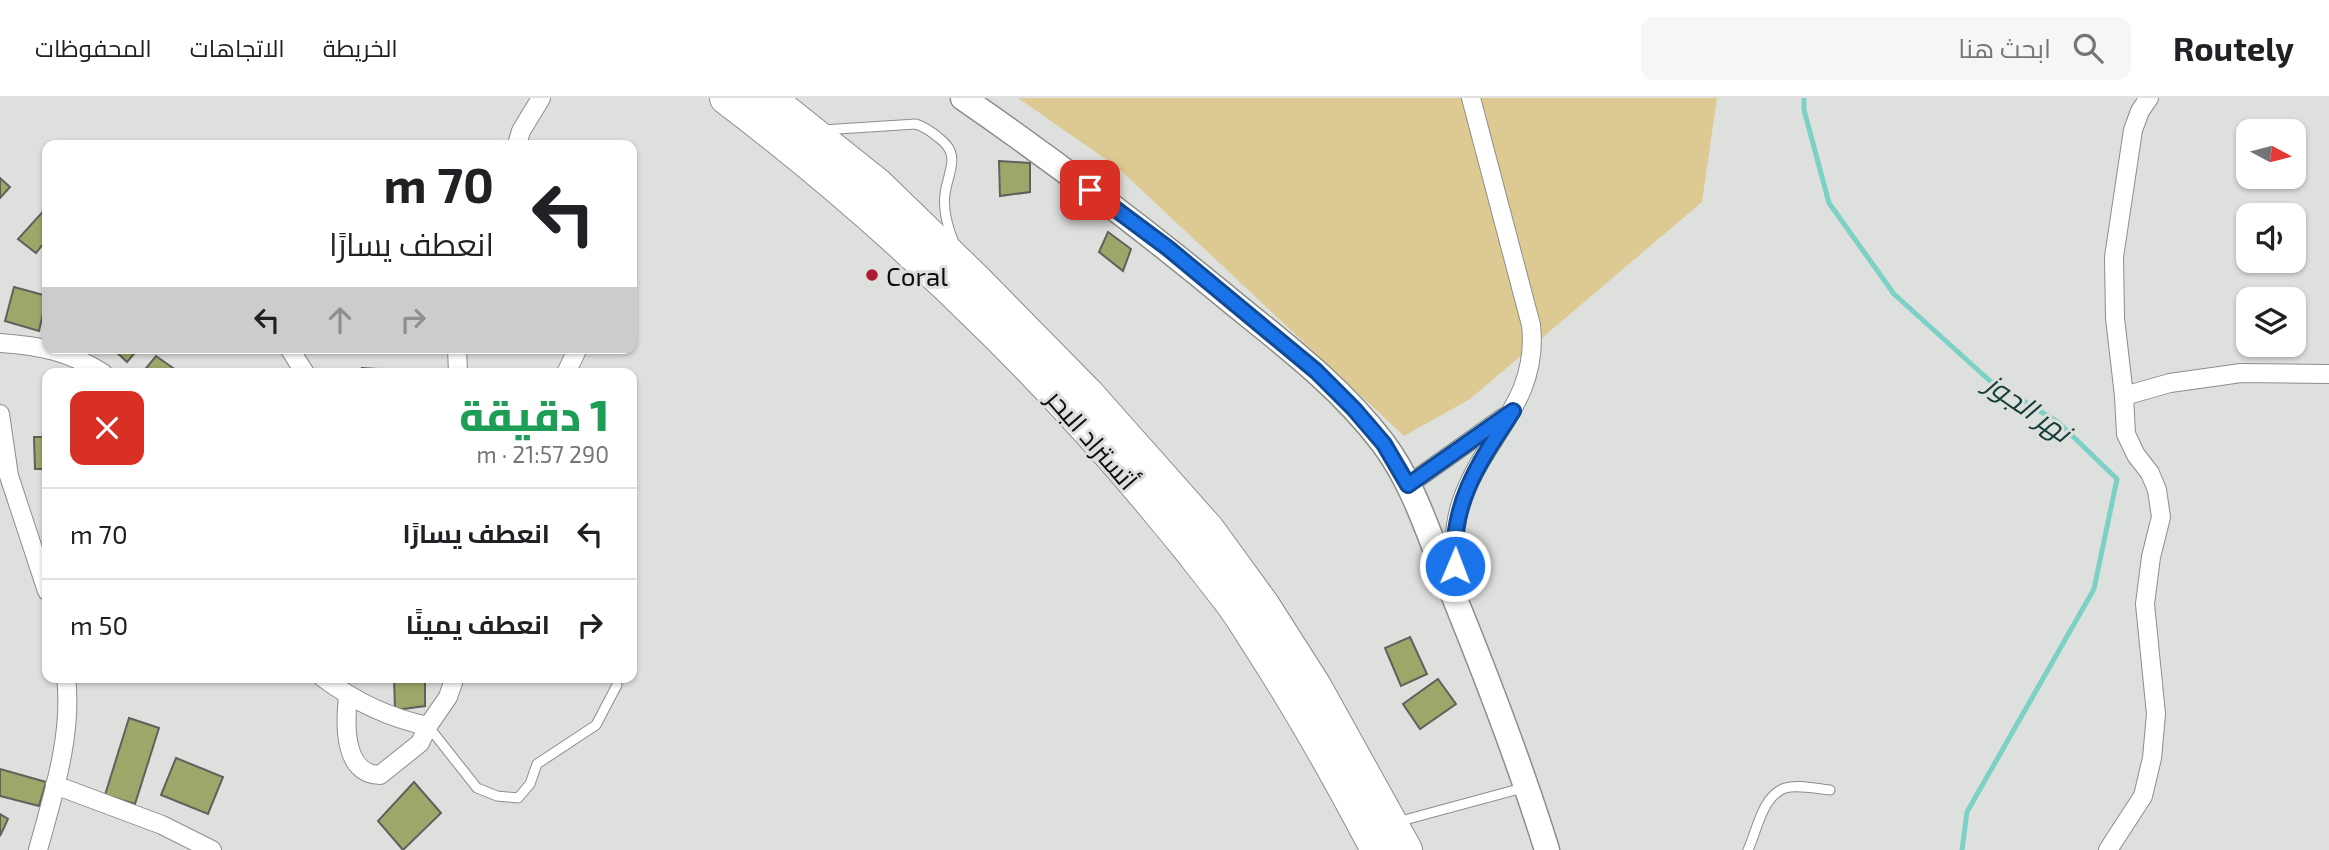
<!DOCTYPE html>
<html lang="ar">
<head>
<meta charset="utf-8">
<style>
	:root { --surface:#fff; --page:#f6f6f6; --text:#202124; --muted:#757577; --line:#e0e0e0 }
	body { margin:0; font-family:"Exo 2",Cairo,sans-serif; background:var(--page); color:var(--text); direction:rtl; height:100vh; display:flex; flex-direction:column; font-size:26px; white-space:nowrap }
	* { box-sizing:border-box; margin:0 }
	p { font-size:23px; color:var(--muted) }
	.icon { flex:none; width:38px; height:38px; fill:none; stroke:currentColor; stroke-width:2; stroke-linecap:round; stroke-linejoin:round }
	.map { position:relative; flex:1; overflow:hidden; direction:ltr }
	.drawer { position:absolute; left:42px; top:270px; width:595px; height:315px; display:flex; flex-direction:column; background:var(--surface); border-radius:14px; box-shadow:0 2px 5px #0004; direction:rtl }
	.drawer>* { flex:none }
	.hud { position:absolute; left:42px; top:42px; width:595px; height:214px; border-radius:14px; box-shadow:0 2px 5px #0004; direction:rtl; background:#fff; color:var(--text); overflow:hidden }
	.needle { width:46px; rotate:97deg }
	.fabs { position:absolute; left:2236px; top:21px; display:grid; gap:14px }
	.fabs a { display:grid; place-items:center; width:70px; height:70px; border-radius:14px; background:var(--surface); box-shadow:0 2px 5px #0004; font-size:35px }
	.pin { position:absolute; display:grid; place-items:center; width:60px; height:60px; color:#fff; margin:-30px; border-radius:14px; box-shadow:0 4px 10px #0006 }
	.me { position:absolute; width:77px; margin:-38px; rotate:1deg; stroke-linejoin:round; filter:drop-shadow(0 0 5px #0008) }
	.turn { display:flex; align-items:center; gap:24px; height:147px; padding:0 28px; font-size:32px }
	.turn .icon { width:91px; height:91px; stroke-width:2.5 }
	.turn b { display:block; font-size:49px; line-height:60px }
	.lanes { display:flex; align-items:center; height:66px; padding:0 28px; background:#0003; justify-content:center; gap:35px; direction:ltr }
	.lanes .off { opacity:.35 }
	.round { display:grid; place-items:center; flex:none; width:74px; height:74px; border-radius:14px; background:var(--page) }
	.head { display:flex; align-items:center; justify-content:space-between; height:119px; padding:0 28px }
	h1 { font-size:42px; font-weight:800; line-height:52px; color:#1e9e55 }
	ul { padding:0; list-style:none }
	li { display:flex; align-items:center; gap:21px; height:91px; padding:0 28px; border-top:2px solid var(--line) }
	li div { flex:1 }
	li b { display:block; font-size:26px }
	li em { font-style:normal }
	header { display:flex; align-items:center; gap:42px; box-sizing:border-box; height:98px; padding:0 35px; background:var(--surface); border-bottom:2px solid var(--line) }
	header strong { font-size:33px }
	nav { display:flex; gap:38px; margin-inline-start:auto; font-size:24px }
	.search { width:490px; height:63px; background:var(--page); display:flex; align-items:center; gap:18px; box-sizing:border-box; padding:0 24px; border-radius:14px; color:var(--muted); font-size:26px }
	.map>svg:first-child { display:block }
	.green { fill:#ddca92 }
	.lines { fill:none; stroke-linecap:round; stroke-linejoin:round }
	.stream { stroke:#7cd1c7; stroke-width:5 }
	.building { fill:#9ea769; stroke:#60615d; stroke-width:2 }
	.lane-casing { stroke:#8c8e8b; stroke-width:11 }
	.street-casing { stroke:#8c8e8b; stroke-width:20 }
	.secondary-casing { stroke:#8c8e8b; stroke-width:27 }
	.highway-casing { stroke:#8c8e8b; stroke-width:34 }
	.lane { stroke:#fff; stroke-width:9 }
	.street { stroke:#fff; stroke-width:18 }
	.secondary { stroke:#fff; stroke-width:24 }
	.highway { stroke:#fff; stroke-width:32 }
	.route-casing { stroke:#114b97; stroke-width:18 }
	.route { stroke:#1a73e8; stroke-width:12 }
	.poi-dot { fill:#ae1a31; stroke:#dee0dd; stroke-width:2.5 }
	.labels { text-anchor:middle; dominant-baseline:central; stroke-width:6; stroke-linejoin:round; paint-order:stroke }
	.poi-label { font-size:26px; fill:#0d0e0d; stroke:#dee0dd; text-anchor:start }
	.street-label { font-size:26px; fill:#0d0e0d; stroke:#dee0dd }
	.water-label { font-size:28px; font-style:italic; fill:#143d39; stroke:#dee0dd }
</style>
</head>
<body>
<header>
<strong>Routely</strong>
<div class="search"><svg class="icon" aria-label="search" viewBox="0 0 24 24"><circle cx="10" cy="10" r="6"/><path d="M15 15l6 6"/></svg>ابحث هنا</div>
<nav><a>الخريطة</a><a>الاتجاهات</a><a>المحفوظات</a></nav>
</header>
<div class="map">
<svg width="2329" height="752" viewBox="0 0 2329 752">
	<rect width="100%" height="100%" fill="#dee0dd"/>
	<polygon class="green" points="1018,0 1717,0 1702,104 1470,301 1404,338 1117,69"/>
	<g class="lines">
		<polyline class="stream" points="1804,0 1804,12 1829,105 1894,196 1990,283 2058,324 2117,381 2094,491 1967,714 1962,752"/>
	</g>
	<g class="building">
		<polygon points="999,63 1030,65 1030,94 1000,98"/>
		<polygon points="0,80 10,89 0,100"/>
		<polygon points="47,109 47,141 36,155 18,141"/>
		<polygon points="1108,134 1131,151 1123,173 1099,154"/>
		<polygon points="14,189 47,198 39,233 5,223"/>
		<polygon points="112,250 139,250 127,264"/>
		<polygon points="156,258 180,275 142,275"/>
		<polygon points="362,270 393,272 393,275 363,275"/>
		<polygon points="34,339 47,339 47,371 35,371"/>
		<polygon points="1410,539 1427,576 1401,588 1385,550"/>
		<polygon points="394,579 425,579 425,608 395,612"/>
		<polygon points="1438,581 1456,606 1420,631 1403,606"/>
		<polygon points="129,620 159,630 135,706 105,697"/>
		<polygon points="176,660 223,679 208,716 161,697"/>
		<polygon points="0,671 46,684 39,708 0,698"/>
		<polygon points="414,684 441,715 403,752 378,723"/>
		<polygon points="0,716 8,721 0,738"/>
	</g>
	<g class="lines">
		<defs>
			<g id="lane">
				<path d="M822,32L916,26C925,29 932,34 939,40C962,57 948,73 945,96C943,111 948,130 954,145"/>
				<polyline points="428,628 477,690 497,698 518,700 530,686 537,666 596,627 617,587"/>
				<polyline points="1397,724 1526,689"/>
				<path d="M1748,752C1757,733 1762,698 1785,690C1798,686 1817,691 1830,692"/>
			</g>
			<g id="street">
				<polyline points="517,47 521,33 541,0"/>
				<path d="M0,245C41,248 68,253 103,275"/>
				<polyline points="289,250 305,275"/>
				<polyline points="457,250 458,275"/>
				<polyline points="566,275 578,250"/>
				<polyline points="2124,298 2170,285 2241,275 2329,276"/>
				<polyline points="0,316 9,378 47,493"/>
				<polyline points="1408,387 1504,319"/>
				<path d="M1457,492C1455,465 1452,438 1459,412C1478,342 1540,307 1531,227L1471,0"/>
				<path d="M322,579C354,603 388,620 428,628L448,599L455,579"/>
				<path d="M348,598C345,625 343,677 380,677L420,645L428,628"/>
				<polyline points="55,687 162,727 212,752"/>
				<path d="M38,752C53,697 73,636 66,579"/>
				<polyline points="2108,752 2143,698 2152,660 2156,616 2145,506 2151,459 2161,419 2157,392 2150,375 2136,357 2126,336 2124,298 2115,220 2114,159 2133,32 2140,13 2149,0"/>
			</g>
			<path id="secondary" d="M963,0C1057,65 1148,134 1237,208C1289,250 1342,291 1383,345C1413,385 1428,434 1446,479C1483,569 1518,659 1547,752"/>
			<g id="highway">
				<path d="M726,0C914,143 1086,314 1229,502C1242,519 1253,538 1264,555C1305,619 1342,685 1377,752"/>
				<polyline points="769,0 877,86 976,182 1088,296 1208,431 1264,508 1315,588 1406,752"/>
			</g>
		</defs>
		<use href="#lane" class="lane-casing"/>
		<use href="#street" class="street-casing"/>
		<use href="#secondary" class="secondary-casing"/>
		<use href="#highway" class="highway-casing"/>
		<use href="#lane" class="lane"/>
		<use href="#street" class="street"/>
		<use href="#secondary" class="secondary"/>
		<use href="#highway" class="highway"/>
	</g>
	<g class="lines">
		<defs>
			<path id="route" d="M1090,92L1169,151L1316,273L1354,311L1384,346L1408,387L1513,313C1480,363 1450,405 1455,468"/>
		</defs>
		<use href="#route" class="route-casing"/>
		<use href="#route" class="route"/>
	</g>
	<circle class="poi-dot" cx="872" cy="177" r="7"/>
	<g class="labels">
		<g class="poi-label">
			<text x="886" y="177">Coral</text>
		</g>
		<g class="street-label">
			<text transform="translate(1093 341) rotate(49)">أتستراد البحر</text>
		</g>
		<g class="water-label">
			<text transform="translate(2029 309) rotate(35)">نهر الجوز</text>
		</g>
	</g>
</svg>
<div class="fabs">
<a><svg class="needle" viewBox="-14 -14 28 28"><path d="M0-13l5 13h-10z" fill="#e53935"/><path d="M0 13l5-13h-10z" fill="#757577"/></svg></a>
<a><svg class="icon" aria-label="sound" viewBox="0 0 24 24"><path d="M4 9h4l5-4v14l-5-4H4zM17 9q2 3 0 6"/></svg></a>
<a><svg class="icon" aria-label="layers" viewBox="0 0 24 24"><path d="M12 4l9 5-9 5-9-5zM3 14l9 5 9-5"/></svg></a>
</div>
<div class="pin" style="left:1090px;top:92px;background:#d93025"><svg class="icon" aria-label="arrive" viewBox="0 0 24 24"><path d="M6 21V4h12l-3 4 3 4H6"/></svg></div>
<svg class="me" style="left:1455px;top:468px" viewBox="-20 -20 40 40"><circle r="17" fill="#1a73e8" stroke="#fff" stroke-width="3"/><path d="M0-11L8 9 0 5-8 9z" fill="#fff"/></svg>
<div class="hud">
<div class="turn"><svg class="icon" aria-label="left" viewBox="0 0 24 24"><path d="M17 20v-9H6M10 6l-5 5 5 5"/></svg><div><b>70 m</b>انعطف يسارًا</div></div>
<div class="lanes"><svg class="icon" aria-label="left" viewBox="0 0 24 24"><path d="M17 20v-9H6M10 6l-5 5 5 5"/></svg><svg class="icon off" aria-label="ahead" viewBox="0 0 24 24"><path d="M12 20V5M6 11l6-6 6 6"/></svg><svg class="icon off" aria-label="right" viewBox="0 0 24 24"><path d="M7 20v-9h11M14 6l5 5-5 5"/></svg></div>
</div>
<section class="drawer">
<div class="head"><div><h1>1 دقيقة</h1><p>290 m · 21:57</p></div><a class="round" style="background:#d93025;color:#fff"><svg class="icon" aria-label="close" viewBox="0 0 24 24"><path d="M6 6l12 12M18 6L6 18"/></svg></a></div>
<ul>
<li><svg class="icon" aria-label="left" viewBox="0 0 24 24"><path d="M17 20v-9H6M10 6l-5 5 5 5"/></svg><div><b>انعطف يسارًا</b></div><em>70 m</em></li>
<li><svg class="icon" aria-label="right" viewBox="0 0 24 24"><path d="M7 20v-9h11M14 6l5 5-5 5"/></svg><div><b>انعطف يمينًا</b></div><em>50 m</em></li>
</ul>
</section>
</div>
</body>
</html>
